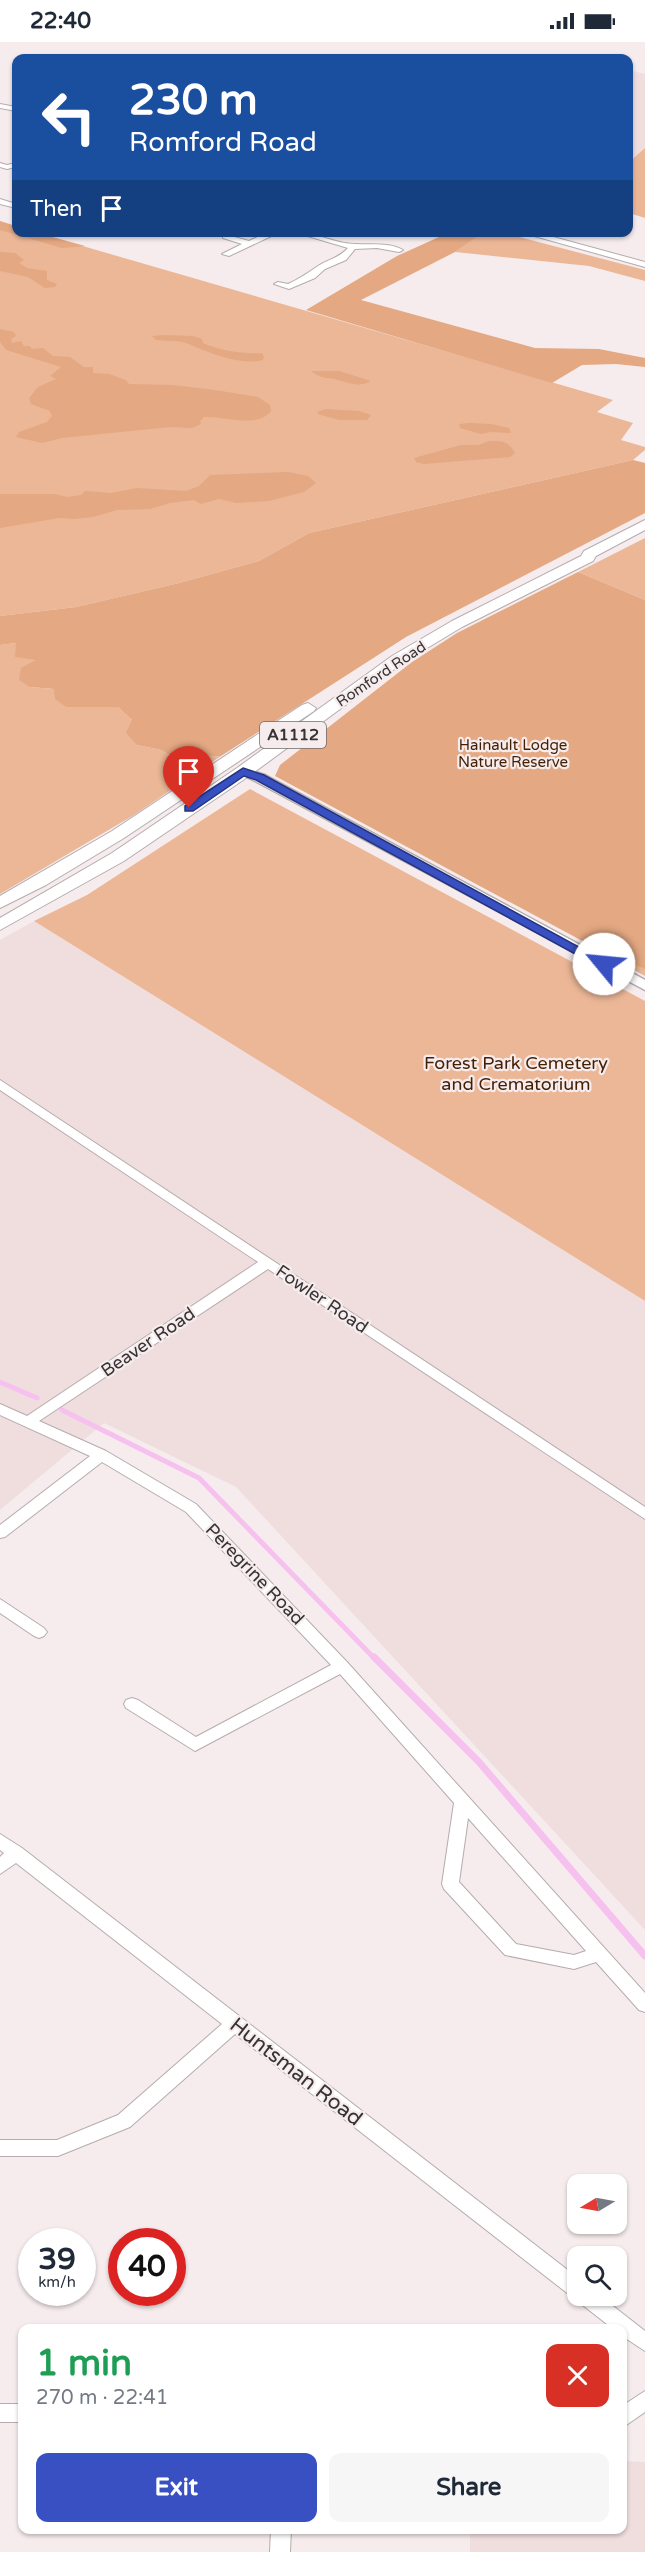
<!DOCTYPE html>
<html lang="en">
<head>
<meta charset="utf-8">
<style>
	:root { --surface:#fff; --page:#f6f6f7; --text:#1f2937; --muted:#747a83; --accent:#3850c2 }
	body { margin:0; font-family:"Varela Round",sans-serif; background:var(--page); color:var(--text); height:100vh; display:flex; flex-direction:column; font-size:22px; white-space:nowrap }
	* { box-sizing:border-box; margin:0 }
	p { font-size:20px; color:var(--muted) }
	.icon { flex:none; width:33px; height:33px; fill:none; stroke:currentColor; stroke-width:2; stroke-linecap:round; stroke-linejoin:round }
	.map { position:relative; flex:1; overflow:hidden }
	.side { position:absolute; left:18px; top:2282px; width:609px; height:210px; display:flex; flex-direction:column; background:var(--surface); border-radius:12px; box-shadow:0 2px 4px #0004 }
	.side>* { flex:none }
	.top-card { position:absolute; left:12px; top:12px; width:621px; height:183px; border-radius:12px; box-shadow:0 2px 4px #0004; background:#1a4fa0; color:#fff; overflow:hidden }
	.needle { width:39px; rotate:260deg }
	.fabs { position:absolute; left:567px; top:2132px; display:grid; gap:12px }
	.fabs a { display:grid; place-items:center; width:60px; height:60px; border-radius:12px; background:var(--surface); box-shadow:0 2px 4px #0004; font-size:30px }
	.speed { position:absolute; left:18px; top:2186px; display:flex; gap:12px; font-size:30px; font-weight:700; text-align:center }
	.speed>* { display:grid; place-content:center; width:78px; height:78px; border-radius:50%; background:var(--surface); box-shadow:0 2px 4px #0004; line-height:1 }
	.speed small { font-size:15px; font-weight:400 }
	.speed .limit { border:9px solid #d22; background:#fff; color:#111 }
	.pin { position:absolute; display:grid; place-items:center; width:51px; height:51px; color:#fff; margin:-62px -26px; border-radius:50% 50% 50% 0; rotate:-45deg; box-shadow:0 0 6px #0007 }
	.pin .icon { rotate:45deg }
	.me { position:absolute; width:66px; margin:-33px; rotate:298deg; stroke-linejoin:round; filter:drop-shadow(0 0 4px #0008) }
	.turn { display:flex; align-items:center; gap:21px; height:126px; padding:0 18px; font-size:27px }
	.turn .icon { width:78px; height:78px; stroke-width:2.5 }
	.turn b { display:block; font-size:42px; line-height:51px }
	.then { display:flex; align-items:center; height:57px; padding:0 18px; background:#0003; gap:12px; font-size:22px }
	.round { display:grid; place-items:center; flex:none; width:63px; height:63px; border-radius:12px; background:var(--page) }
	.head { display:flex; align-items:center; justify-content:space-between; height:102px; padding:0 18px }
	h1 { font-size:36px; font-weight:800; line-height:45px; color:#1e9e55 }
	.button { display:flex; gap:12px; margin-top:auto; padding:12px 18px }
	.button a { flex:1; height:69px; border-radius:12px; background:var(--accent); color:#fff; font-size:24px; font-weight:800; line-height:69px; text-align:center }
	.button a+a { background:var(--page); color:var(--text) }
	.status { display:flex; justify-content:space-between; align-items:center; height:42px; padding:0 30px; background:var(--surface); direction:ltr }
	.status svg { height:16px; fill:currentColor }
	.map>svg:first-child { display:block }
	.built { fill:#f0dedf }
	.green { fill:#ecb797 }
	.forest { fill:#e4a882 }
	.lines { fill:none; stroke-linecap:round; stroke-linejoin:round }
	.stream-far1 { stroke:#f6c0ef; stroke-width:5 }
	.stream { stroke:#f6c0ef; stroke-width:7 }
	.minor-casing { stroke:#b5acad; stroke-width:2 }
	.tertiary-casing { stroke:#b5acad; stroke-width:3 }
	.primary-casing { stroke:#b5acad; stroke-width:2 }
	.minor { fill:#fff; fill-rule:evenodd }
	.tertiary { fill:#fff; fill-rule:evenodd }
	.primary { fill:#fff; fill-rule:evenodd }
	.route { fill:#3850c2; stroke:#24347e; stroke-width:1.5 }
	.labels { text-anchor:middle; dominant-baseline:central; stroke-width:4.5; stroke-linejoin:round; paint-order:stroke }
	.far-street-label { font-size:15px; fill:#363333; stroke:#f6eced }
	.far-park-label { font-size:15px; fill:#441f02; stroke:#f6eced }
	.shield { fill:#f6eced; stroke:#706a6b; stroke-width:1.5 }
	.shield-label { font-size:16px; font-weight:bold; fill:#363333 }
	.park-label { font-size:18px; fill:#441f02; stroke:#f6eced }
	.street-label { font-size:18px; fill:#363333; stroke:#f6eced }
	.near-street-label { font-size:21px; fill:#363333; stroke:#f6eced }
</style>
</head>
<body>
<div class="status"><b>22:40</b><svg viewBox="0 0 49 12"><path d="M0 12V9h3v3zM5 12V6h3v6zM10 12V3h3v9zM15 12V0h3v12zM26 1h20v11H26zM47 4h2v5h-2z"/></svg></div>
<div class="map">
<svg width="645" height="2510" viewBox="0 0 645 2510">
	<rect width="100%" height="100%" fill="#f6eced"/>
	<g class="built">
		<polygon points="629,28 645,32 645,106 629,121"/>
		<polygon points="34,879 645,1259 645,1888 236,1445 104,1381 0,1468 0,898"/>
		<polygon points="623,2419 645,2420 645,2510 470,2510 470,2487 622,2487"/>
	</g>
	<g class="green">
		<polygon points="645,106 645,176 629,171 628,121"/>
		<polygon points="0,179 16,190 38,191 613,358 597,370 633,381 621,398 645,405 645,408 633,418 309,491 259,519 179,541 76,565 0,574"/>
		<polygon points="482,190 504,191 645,228 645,239 589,224 455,210"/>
		<polygon points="645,496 645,558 578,530"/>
		<polygon points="16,601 38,618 30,645 54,647 66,665 118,665 132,678 137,703 161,708 176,717 221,714 134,773 0,852 0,603"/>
		<polygon points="250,747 645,959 645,1259 34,879 87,853"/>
		<polygon points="645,856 645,934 588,902"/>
	</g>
	<g class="forest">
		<polygon points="0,179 16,184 16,190 38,191 85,204 62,206 0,188"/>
		<polygon points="450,190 482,191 455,210 361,258 535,306 599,307 645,316 645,325 616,322 582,323 552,341 306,268 397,214"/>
		<polygon points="0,210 15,211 24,218 19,221 27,226 47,229 47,238 57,242 55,245 45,246 28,235 0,229"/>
		<path d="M0,287L14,290L16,294L11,297L12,301L21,299L24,304H30L32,307L43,306L53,314L70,315L84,325H93V331L109,332L126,338L129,342L173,343L215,348L258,355L270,363L271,369C257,387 224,374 204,375L200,379L201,382L192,386L170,385L62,396L42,401L16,395L19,390L47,380L52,374L50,369L31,362L29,356L38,345L56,337L50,334L61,325L6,308L0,300Z"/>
		<path d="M164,293L193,294L202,297L203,301C221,309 242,312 262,311L264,315L263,318C242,324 209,311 189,302C179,298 166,299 156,298L152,294Z"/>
		<path d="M311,329H339L371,339C359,346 350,341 338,338C327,335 320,337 311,329Z"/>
		<polygon points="326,367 359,369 371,373 367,378 339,378 318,372 317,370"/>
		<polygon points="470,381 491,382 509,386 511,391 490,390 481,392 460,386 459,382"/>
		<path d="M489,399C501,399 509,399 515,411L510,415L424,422L416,420L414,416L461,403H479Z"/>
		<polygon points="633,418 645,421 645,471 406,595 221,714 176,717 161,708 137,703 126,691 132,678 118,665 66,665 55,657 54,647 30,645 19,638 21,626 36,618 15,615 16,601 0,603 0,574 76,565 179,541 259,519 309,491"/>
		<polygon points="288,430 308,434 316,441 304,450 269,459 236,461 219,457 201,462 194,458 170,461 150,467 117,468 93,475 74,477 59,476 0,486 0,452 55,452 67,455 81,453 85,449 111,451 137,446 186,449 199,444 210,433"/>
		<polygon points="578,530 645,558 645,927 636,923 594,897 588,902 275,734 280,723 412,620 457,591"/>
	</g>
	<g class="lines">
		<g class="stream-far1">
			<polyline points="0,1340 37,1356"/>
			<polyline points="62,1368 199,1436 375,1617"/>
		</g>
		<polyline class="stream" points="374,1615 479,1720 645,1914"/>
		<defs>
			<g id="minor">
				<polygon points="0,62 16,65 16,69 0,66"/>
				<polygon points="0,121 7,123 16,121 16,125 7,127 0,125"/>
				<polygon points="0,157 16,162 16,166 0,162"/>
				<polygon points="268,190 280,190 229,214 222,212 242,202 223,196 223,192 249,199"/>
				<path d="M294,190C316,190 335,202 356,202C371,203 390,200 403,208L399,210L377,206L355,207L346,218L325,227L315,236L289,247L274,242L278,240L288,242C299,237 308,231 318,224C329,217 339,216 348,206Z"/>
				<polygon points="520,190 535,190 645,220 645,225"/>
				<path d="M0,1038L645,1465V1477L268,1227L39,1379L106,1409L196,1462L347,1620L645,1951V1970L639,1968L596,1920L574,1927L505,1913L444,1847L442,1842L454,1761L340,1632L195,1709L126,1666L124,1662L126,1658L132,1656L138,1658L196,1695L331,1623L186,1470L102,1420L5,1495L0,1496V1483L90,1414L0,1373V1362L27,1374L258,1220L0,1048ZM468,1776L586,1909L574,1913L516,1902L459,1840Z"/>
				<polygon points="0,1557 44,1586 47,1590 44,1594 39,1596 34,1594 0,1571"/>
				<polygon points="0,1792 22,1806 578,2236 578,2253 599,2253 645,2289 645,2309 622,2294 622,2286 612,2286 235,1992 130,2085 58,2114 0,2114 0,2098 57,2098 118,2073 222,1982 16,1821 0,1832 0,1815 4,1811 0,1808"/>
				<polygon points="645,2349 645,2370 622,2386 622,2364"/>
				<rect x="0" y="2362" width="22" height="18"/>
				<polygon points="271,2487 291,2487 290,2510 270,2510"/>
			</g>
			<polygon id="tertiary" points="243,726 265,733 645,938 645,948 255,739 236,730 238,727"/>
			<g id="primary">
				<polygon points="645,478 645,488 596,514 593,519 462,585 404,620 249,734 124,819 0,888 0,876 112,811 237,726 392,614 452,579 581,514 584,509"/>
				<polygon points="308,661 316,666 314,669 124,796 46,843 0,866 0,854 112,789 302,663"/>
			</g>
		</defs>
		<use href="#minor" class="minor-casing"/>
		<use href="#tertiary" class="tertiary-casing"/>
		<use href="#primary" class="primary-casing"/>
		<use href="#minor" class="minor"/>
		<use href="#tertiary" class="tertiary"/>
		<use href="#primary" class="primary"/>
	</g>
	<polygon class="route" points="243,726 264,733 610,922 604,926 599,925 256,738 244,734 193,769 185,769 185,764"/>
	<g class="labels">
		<g class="far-street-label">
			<text transform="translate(381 632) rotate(-34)">Romford Road</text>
		</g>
		<g class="far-park-label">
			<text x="513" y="703">Hainault Lodge<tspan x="513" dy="17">Nature Reserve</tspan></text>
		</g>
		<rect class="shield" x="260" y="680" width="66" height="26" rx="4.5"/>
		<g class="shield-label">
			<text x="293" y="693">A1112</text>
		</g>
		<g class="park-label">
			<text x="516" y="1021">Forest Park Cemetery<tspan x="516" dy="21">and Crematorium</tspan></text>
		</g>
		<g class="street-label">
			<text transform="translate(322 1257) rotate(34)">Fowler Road</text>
			<text transform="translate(148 1300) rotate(-34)">Beaver Road</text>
			<text transform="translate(255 1532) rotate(46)">Peregrine Road</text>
		</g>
		<g class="near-street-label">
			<text transform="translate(296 2030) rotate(38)">Huntsman Road</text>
		</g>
	</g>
</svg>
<div class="fabs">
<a><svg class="needle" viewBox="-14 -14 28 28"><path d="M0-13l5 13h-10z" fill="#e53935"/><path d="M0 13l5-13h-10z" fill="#747a83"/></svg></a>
<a><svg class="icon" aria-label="search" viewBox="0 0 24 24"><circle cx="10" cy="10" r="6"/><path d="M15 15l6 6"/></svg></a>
</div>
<div class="speed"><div>39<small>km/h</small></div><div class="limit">40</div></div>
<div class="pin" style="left:189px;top:766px;background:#d93025"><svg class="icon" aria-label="arrive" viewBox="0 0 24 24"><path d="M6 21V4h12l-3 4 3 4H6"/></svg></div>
<svg class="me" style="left:604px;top:922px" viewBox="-20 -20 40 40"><circle r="19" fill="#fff"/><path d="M0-13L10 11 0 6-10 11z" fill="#3850c2"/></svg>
<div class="top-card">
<div class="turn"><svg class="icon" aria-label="left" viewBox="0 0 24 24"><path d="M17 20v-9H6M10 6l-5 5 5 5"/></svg><div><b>230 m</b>Romford Road</div></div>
<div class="then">Then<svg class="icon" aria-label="arrive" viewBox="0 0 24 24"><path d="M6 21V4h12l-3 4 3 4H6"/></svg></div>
</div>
<section class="side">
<div class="head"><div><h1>1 min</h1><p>270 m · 22:41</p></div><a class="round" style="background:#d93025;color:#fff"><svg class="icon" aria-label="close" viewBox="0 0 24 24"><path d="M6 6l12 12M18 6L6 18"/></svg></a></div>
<div class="button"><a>Exit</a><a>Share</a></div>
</section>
</div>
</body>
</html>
